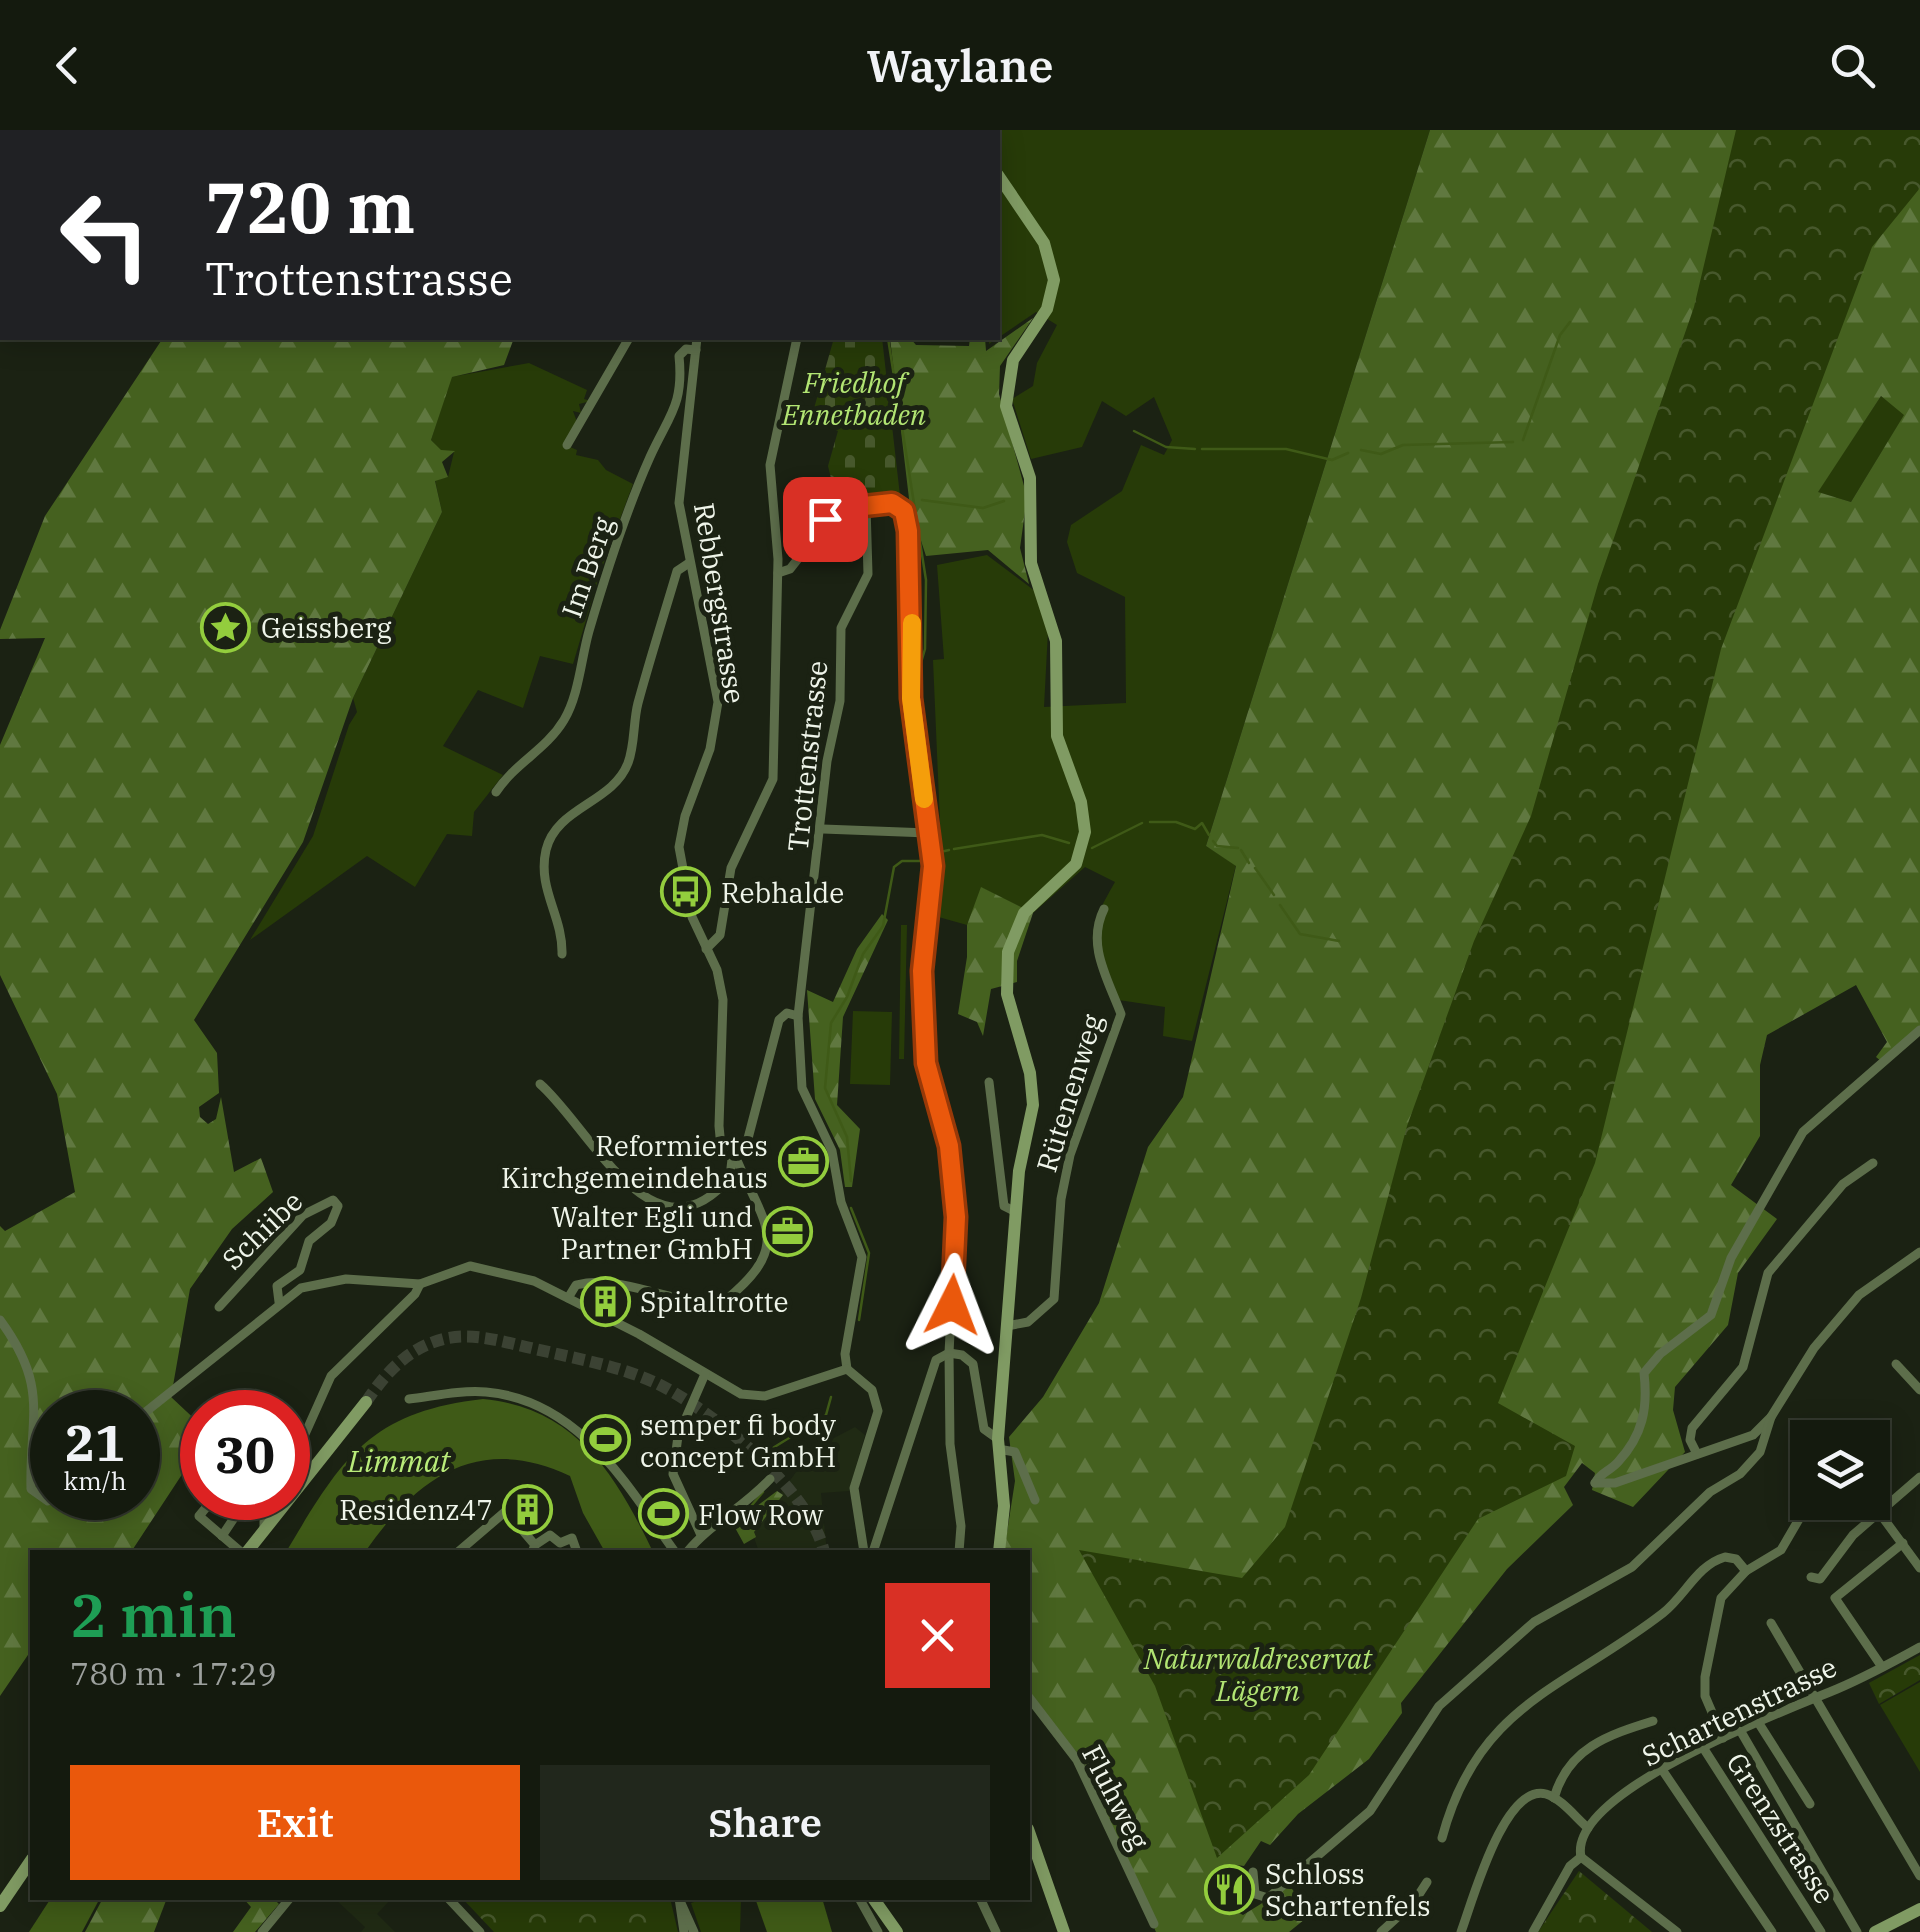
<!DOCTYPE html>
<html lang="en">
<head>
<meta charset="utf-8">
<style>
	:root { --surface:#141a0e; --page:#21271c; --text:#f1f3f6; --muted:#9da19e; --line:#33382e; --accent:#ea580c }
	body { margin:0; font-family:"IBM Plex Serif",serif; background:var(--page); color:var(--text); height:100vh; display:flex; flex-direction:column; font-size:38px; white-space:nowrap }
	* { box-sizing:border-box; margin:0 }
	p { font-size:32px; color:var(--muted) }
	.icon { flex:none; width:55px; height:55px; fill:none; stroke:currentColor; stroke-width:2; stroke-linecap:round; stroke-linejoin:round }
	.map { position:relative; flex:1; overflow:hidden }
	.sheet { position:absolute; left:30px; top:1420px; width:1000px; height:350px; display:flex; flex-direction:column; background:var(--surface); border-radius:0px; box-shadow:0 5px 25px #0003,0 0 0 2px var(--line) }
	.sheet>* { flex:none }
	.banner { position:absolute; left:0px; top:0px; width:1000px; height:210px; box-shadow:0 5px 25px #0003,0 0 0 2px var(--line); background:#202124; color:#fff; overflow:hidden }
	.controls { position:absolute; left:1790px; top:1290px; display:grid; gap:20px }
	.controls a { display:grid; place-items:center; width:100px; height:100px; border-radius:0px; background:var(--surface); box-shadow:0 5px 25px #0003,0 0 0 2px var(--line); font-size:50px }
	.speed { position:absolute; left:30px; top:1260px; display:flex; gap:20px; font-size:50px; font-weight:700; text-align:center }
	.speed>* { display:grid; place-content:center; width:130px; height:130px; border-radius:50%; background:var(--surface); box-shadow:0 5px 25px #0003,0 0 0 2px var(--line); line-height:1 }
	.speed small { font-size:25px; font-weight:400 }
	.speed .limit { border:15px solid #d22; background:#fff; color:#111 }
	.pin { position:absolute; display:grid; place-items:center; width:85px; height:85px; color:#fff; margin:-42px; border-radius:20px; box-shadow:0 5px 15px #0006 }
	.me { position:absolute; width:110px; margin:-55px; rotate:3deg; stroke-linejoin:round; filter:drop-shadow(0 0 8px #0008) }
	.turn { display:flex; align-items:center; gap:35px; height:210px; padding:0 40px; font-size:45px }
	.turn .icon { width:130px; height:130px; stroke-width:2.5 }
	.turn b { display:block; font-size:70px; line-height:85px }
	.round { display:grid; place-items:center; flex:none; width:105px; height:105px; border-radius:0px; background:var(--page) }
	.head { display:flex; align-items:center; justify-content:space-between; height:170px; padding:0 40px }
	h1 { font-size:60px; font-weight:600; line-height:75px; color:#1e9e55 }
	.action { display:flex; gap:20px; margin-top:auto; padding:20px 40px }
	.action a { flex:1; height:115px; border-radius:0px; background:var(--accent); color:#fff; font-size:40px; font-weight:600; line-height:115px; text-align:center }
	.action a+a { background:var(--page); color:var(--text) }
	header { display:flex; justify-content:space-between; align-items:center; height:130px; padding:0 40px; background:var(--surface); font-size:45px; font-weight:600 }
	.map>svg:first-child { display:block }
	.built { fill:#202a14 }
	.grass { fill:#273b08 }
	.forest { fill:url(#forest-firs); fill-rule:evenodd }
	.cemetery { fill:url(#cemetery-stones) }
	.park { fill:url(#park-crowns) }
	.water { fill:#3f5a17 }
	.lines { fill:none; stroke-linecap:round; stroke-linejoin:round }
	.stream { stroke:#3f5a17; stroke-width:2.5 }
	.secondary-tunnel { stroke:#3b4233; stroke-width:12; stroke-dasharray:12 6; stroke-linecap:butt }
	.street { stroke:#5d6e4b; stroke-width:9 }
	.secondary { stroke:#809b63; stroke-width:12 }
	.route-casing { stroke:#983908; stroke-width:25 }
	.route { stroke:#ea580c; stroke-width:18 }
	.slow { stroke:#f59e0b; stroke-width:18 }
	.labels { text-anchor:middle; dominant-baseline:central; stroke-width:10; stroke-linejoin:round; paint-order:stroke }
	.park-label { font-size:28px; font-style:italic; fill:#b2e573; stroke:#1b2213 }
	.street-label { font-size:28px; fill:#eff5ea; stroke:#1b2213 }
	.poi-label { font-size:28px; fill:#eff5ea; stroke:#1b2213; text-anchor:start }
	.water-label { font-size:30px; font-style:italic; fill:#b9ec7a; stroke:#1b2213 }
</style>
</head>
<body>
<header><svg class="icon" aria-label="back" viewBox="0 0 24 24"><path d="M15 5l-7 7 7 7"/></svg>Waylane<svg class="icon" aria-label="search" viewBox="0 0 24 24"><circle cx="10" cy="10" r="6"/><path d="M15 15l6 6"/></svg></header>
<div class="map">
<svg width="1920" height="1802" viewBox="0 0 1920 1802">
	<defs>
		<pattern id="forest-firs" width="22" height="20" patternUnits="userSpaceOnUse" patternTransform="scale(2.5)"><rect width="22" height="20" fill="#45611f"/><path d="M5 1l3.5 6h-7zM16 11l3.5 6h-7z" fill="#607840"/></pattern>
		<pattern id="cemetery-stones" width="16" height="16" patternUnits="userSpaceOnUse" patternTransform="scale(2.5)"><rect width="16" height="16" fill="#273b08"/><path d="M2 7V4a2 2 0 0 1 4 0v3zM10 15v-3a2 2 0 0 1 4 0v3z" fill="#47582c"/></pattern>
		<pattern id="park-crowns" width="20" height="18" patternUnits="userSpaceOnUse" patternTransform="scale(2.5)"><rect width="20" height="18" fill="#273b08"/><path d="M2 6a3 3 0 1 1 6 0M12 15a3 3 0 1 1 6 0" fill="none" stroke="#47582c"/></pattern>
	</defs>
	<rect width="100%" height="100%" fill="#1b2213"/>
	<g class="built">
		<polygon points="855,1297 865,1305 849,1361 821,1363 827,1422 759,1422 752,1402 813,1319"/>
		<polygon points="334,1768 392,1768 377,1784 395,1802 361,1802 365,1797"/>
	</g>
	<g class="grass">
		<path d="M890,0H1430L1206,716L1236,735L1192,911L1163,906L1165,877L1112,869C1089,812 1083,807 1115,752L1085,737L1033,783L982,758L967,795L935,786L942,739L933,530L944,529L937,435L987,425L1035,461L1048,501L1044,577L1126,573L1125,467L1077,443L1067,412L1071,395L1122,361L1141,315L1164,325L1172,310L1154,267L1126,286L1102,271L1082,317L1031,329L1012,269L1033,256L1037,233L1057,195L1036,182L989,214V208H998V2Z"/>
		<polygon points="529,233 587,260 584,269 591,271 579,274 581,283 573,281 577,292 563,314 577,320 576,325 598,330 606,340 633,354 600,443 573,534 540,526 523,578 478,560 443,616 503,645 474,682 472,706 447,704 415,757 367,726 250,810 313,706 349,595 357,582 353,568 442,382 435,350 448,347 454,322 441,321 431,310 451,247"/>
		<polygon points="1881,266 1905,284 1851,372 1817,362"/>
		<polygon points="901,795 907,795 904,929 899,929"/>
		<polygon points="853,881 892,882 890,955 850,954"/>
		<polygon points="1920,1552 1920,1642 1880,1575"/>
		<polygon points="706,1768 741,1768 740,1802 701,1802 691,1773"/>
	</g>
	<g class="forest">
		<path d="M1430,0H1920V900L1881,931L1876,927L1887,912L1856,855L1767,905L1760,935V1006L1731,1055L1777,1089L1738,1143L1728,1195L1675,1257L1673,1280L1685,1322L1633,1377L1592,1360L1595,1343L1582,1333L1564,1357L1573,1375L1507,1439L1401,1573L1402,1583L1369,1629L1298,1684L1270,1715L1261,1711L1244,1736L1229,1734L1218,1765L1220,1773L1243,1785L1290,1756L1310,1785L1289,1802H1156L1081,1627L1028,1569V1422H1004L1015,1351L1009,1307L1043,1267L1099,1173L1148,1017L1183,967L1236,736L1206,716ZM1881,266L1904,285L1851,372L1818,362Z"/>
		<polygon points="1033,188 1000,236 999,264 1027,367 1020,418 1029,454 988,420 926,426 910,377 890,208 910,208 916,215 969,216 970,208 985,208 986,221"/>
		<path d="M163,208H514L504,235L452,247L431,310L441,320L455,321L442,332L448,347L435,351L442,382L353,568L303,712L194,890L217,923L219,963L199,977L200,987L208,994L216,989L221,967L234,1042L261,1028L273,1062L232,1099L190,1159L171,1267L202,1296V1314L131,1422H32V1519L0,1566V1096L5,1101L75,1062L57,964L0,845V615L45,508L0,509V500L45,386ZM52,1282H138V1368H52Z"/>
		<polygon points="981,757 1033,783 1017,831 1017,852 991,859 983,906 977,892 958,884 967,827 967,795"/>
		<polygon points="882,784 888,790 843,887 837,975 860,999 852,1057 845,1057 840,1020 815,969 807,860 833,872 857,819"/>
		<polygon points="777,1361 783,1365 754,1402 756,1407 744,1414 733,1394"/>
		<polygon points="103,1768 167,1768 154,1802 85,1802"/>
		<polygon points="243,1768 273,1768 279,1774 255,1802 233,1802 251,1777"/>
	</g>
	<polygon class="cemetery" points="834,208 882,208 900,366 841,373 841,353 832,352 828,336 838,301 811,289"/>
	<g class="park">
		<polygon points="1736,0 1920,0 1920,58 1872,117 1721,519 1595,1033 1498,1273 1575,1316 1566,1346 1478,1389 1309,1645 1217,1728 1155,1556 1079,1420 1242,1448 1285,1397 1361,1168 1407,996 1474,811 1531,686 1598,454 1694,177"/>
		<polygon points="1920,1525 1920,1550 1879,1574 1869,1553"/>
		<polygon points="1579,1741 1652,1802 1538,1802"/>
		<polygon points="462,1768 670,1768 678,1802 494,1802"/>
	</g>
	<g class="water">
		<path d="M483,1269C576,1278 616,1345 653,1422H605L583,1383L570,1346C479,1303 417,1347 365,1422H286C341,1330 368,1282 483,1269Z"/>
		<polygon points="51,1768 100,1768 82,1802 29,1802"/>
		<polygon points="755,1768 822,1768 832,1802 767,1802"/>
	</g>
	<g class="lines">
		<g class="stream">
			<polyline points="876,0 876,2"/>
			<polyline points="888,208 926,450 925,519 918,543 921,611"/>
			<polyline points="1134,301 1166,317 1195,319"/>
			<polyline points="1523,310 1560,205 1570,192"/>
			<polyline points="1202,319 1286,319 1332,330 1348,323"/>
			<polyline points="1361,320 1381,324 1403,315 1513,312"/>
			<polyline points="922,370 983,378 1004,371"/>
			<polyline points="1150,692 1176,692 1195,699 1202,693 1209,705"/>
			<polyline points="1213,711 1217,716 1238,718"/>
			<polyline points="1092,718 1142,693"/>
			<polyline points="954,719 1042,705 1069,713"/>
			<polyline points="1241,720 1249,733"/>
			<polyline points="936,723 949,720"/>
			<polyline points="1255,738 1274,765"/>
			<polyline points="1280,775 1300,804 1339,811"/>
			<polyline points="851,1051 847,1007 825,958 831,893 847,867 863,824 883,796 894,737 902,731 927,731"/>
			<polyline points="851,1078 869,1123 859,1190"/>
			<polyline points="768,1321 826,1285 831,1267"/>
			<polyline points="752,1375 763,1362"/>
		</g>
		<path class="secondary-tunnel" d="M366,1272C387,1241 410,1216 448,1208C476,1203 504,1212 531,1218C573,1228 617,1235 656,1253C712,1280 811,1361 824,1422"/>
		<g class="street">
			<polyline points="722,0 723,2"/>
			<polyline points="860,0 860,2"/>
			<polyline points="808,2 809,0"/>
			<polyline points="697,208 679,373 718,572 710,619 685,686 679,717 692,787 717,840 723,870 719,996 721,1017 732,1029"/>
			<polyline points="567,315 629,208"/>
			<polyline points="778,443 790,439 834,383 884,373 903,381 912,458 911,568 933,735 923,841 926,933 949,1016 956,1087 949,1223 950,1314 961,1396 959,1422"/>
			<path d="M496,662C515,633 546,620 564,590C579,565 581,529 589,501C606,443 625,383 650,327C669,285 684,275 679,226L686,219L696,220"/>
			<polyline points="823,699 928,703"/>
			<polyline points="706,819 720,805 731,738 773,649 778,429 770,335 797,208"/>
			<path d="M562,824C563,786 537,759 546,720C556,677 613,673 628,633C635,615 633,592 638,573C650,529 664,485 677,441L689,433"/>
			<polyline points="989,952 1004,1076 1016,1082"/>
			<path d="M540,954C589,996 654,1139 730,1047L732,1029"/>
			<polyline points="735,1029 746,1016 779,890 787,883 798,886"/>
			<path d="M568,1168L576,1155C626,1142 677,1181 727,1169C793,1114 764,1095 736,1028"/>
			<polyline points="219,1177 303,1085 333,1070 338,1076 331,1093 309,1111 300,1140 277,1156 279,1172"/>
			<path d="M0,1190C50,1258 29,1286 31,1359L48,1371L53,1368"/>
			<path d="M1007,1196L1028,1192L1054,1169L1061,1069L1070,1025L1121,884C1108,849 1086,815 1104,779"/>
			<polyline points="1896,1234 1920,1260"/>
			<polyline points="847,1239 845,1224 862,1127 841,1072 832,1021 802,958 798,886 827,631 840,571 841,498 868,444 866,376"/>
			<polyline points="847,1239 872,1260 878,1281 854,1358 864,1422"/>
			<path d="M409,1269C434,1266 460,1260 486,1262C579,1270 626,1354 675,1422"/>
			<polyline points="138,1288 301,1158 346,1149 420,1154 470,1136 534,1151 639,1204 741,1264 765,1266 847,1239"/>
			<polyline points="1833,1308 1834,1305"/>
			<polyline points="998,1319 1015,1322 1035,1370"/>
			<polyline points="1697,1324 1690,1310 1692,1298 1743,1237 1768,1143 1843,1054 1873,1033"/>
			<polyline points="288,1342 331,1246 415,1164 420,1154"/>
			<path d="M1595,1353C1600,1343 1610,1341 1618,1332C1643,1305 1648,1278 1644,1243L1660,1224L1711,1185L1731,1128L1803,1002L1920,900"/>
			<polyline points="1595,1353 1615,1353 1753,1305 1771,1287 1814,1218 1859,1165 1920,1122"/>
			<polyline points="214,1368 199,1386 241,1422"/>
			<polyline points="1881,1385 1920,1438"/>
			<polyline points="264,1400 264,1388 274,1368"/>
			<polyline points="701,1405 673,1344 678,1306 705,1244"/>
			<polyline points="222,1406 236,1385 226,1368"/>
			<polyline points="535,1415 550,1405 560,1413 572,1408 577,1422"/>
			<polyline points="458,1422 506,1381 535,1415 532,1422"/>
			<path d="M687,1422C710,1394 744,1377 770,1349"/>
			<polyline points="873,1422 936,1230 949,1223 962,1225 973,1234 984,1299 998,1309"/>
			<polyline points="1746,1441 1781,1420 1809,1372"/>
			<polyline points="1811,1447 1820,1449 1853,1405 1920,1347"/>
			<polyline points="1771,1493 1920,1746"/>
			<polyline points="1882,1537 1835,1468 1903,1413"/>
			<polyline points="1028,1566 1077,1630 1154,1794"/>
			<polyline points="1758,1592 1810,1674"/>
			<polyline points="1740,1600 1857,1802"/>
			<polyline points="1704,1619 1821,1802"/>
			<polyline points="1663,1641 1772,1802"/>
			<path d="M1554,1668C1568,1618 1608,1605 1653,1591"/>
			<path d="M1442,1708C1478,1573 1565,1559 1663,1483C1685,1466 1697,1435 1725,1427L1736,1429L1746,1441L1721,1468L1705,1547V1566L1723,1608"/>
			<path d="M1581,1727C1567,1661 1787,1580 1837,1559C1865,1547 1893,1532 1920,1517"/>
			<polyline points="1581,1727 1677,1802"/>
			<polyline points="1253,1742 1255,1764 1268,1768 1370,1681 1439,1576 1534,1492 1632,1437 1710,1362 1740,1344 1760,1322 1771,1287"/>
			<polyline points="448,1768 480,1802"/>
			<polyline points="679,1768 684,1802"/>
			<polyline points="859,1768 878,1802"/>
			<polyline points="980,1768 996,1802"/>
			<polyline points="681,1773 694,1802"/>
			<polyline points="262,1802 290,1768"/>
			<polyline points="1381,1802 1414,1772 1427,1752"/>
			<path d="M1461,1802C1472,1773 1504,1653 1546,1664C1562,1669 1576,1688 1588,1698"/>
			<polyline points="1533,1802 1570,1736 1581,1727"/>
		</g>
		<g class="secondary">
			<polyline points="981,0 982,2"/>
			<polyline points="998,45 1044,113 1054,150 1047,179 1013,230 1006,276 1030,348 1031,433 1056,511 1057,606 1081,672 1085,702 1076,734 1024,783 1008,822 1007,864 1030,943 1033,975 1019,1041 998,1309 1004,1376 999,1422"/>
			<polyline points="247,1422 366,1272"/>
			<polyline points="1028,1699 1064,1802"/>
			<polyline points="873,1768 897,1802"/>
			<polyline points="0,1776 32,1729"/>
			<polyline points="1875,1802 1920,1779"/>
		</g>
	</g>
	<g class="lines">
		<defs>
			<polyline id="route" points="825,389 846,378 892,373 904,381 908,401 911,568 933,736 922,841 926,933 949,1016 956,1087 952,1175"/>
		</defs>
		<use href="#route" class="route-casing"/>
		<use href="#route" class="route"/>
		<polyline class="slow" points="912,493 911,568 924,669"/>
	</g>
	<defs>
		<symbol id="sight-ring" viewBox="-11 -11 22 22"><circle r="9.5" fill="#1b2213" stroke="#93cd3d" stroke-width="1.5"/><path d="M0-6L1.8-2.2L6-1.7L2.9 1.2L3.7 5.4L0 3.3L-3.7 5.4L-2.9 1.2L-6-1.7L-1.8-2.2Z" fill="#93cd3d"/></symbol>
		<symbol id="bus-ring" viewBox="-11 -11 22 22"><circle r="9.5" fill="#1b2213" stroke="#93cd3d" stroke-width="1.5"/><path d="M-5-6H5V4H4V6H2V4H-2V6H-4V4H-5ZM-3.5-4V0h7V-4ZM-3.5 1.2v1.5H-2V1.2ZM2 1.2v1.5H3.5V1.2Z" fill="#93cd3d"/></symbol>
		<symbol id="office-ring" viewBox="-11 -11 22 22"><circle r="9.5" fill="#1b2213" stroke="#93cd3d" stroke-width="1.5"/><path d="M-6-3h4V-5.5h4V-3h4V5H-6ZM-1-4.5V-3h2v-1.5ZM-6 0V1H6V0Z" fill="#93cd3d"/></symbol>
		<symbol id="building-ring" viewBox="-11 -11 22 22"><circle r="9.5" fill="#1b2213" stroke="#93cd3d" stroke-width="1.5"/><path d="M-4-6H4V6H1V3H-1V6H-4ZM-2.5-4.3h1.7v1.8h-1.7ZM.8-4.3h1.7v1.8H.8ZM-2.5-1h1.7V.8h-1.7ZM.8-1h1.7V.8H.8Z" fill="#93cd3d"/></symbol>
		<symbol id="stadium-ring" viewBox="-11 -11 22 22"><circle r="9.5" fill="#1b2213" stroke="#93cd3d" stroke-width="1.5"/><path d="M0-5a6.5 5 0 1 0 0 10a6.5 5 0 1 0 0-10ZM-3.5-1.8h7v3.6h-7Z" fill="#93cd3d"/></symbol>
		<symbol id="restaurant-ring" viewBox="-11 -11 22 22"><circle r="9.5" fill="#1b2213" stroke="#93cd3d" stroke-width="1.5"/><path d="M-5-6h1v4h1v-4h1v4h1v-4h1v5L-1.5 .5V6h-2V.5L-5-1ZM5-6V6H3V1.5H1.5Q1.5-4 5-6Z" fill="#93cd3d"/></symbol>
	</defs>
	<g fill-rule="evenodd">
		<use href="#sight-ring" x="198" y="470" width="55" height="55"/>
		<use href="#bus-ring" x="658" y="734" width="55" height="55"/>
		<use href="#office-ring" x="776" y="1004" width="55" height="55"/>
		<use href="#office-ring" x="760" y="1074" width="55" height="55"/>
		<use href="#building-ring" x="578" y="1144" width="55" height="55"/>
		<use href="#stadium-ring" x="578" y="1282" width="55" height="55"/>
		<use href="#building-ring" x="500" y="1352" width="55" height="55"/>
		<use href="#stadium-ring" x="636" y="1356" width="55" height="55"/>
		<use href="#restaurant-ring" x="1202" y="1732" width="55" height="55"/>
	</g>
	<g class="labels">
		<g class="park-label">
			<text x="854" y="252">Friedhof<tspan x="854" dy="32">Ennetbaden</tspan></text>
			<text x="1258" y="1528">Naturwaldreservat<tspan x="1258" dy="32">Lägern</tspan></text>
		</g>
		<g class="street-label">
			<text transform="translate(587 437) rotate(-71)">Im Berg</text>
			<text transform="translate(720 473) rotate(81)">Rebbergstrasse</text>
			<text transform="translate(807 626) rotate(-84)">Trottenstrasse</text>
			<text transform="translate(1069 963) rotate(-73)">Rütenenweg</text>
			<text transform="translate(262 1100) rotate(-44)">Schiibe</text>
			<text transform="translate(1739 1581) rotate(-26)">Schartenstrasse</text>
			<text transform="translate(1116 1667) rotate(63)">Fluhweg</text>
			<text transform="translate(1781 1698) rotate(57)">Grenzstrasse</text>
		</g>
		<g class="poi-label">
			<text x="261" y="497">Geissberg</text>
			<text x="721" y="762">Rebhalde</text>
			<text x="768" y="1015" text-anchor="end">Reformiertes<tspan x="768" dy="32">Kirchgemeindehaus</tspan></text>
			<text x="753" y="1086" text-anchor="end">Walter Egli und<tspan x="753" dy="32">Partner GmbH</tspan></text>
			<text x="640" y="1171">Spitaltrotte</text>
			<text x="640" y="1294">semper fi body<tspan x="640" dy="32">concept GmbH</tspan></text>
			<text x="493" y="1379" text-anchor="end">Residenz47</text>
			<text x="698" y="1384">Flow Row</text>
			<text x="1265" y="1743">Schloss<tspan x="1265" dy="32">Schartenfels</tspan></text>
		</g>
		<g class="water-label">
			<text x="399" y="1330">Limmat</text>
		</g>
	</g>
</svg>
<div class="controls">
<a><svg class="icon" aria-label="layers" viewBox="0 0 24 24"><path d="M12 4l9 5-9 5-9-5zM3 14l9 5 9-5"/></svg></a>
</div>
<div class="speed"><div>21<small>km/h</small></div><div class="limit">30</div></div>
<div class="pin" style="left:825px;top:389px;background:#d93025"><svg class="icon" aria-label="arrive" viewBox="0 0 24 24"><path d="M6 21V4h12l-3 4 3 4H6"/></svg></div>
<svg class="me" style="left:952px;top:1175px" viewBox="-20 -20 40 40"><path d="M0-17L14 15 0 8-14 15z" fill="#ea580c" stroke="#fff" stroke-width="4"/></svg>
<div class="banner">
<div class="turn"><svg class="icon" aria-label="left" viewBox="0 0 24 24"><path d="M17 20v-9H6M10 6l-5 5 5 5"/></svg><div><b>720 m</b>Trottenstrasse</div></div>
</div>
<section class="sheet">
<div class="head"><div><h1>2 min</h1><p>780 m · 17:29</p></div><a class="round" style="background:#d93025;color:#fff"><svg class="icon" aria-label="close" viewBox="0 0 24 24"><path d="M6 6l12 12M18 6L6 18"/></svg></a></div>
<div class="action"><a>Exit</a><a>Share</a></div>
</section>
</div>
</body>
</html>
